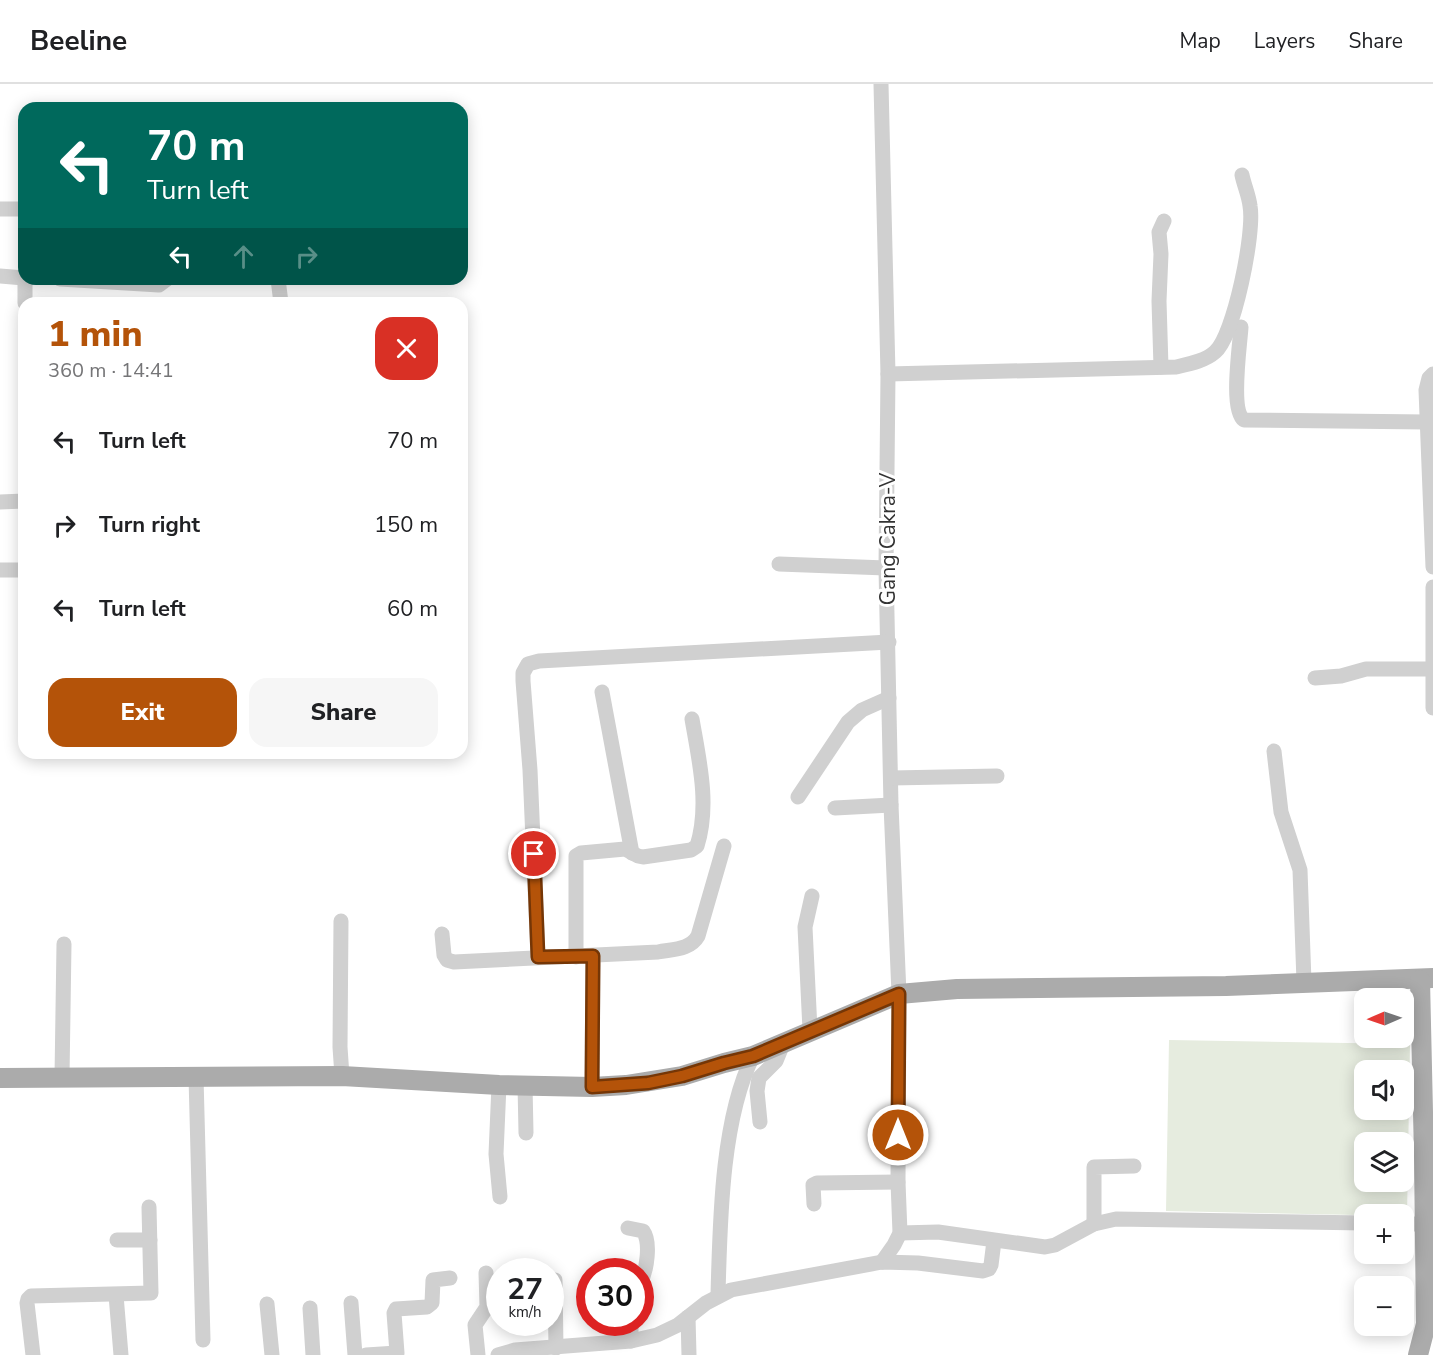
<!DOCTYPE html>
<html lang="en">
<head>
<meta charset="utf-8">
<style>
	:root { --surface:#fff; --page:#f6f6f6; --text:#202124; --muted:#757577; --line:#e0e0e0; --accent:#b45309 }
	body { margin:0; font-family:"Nunito Sans",sans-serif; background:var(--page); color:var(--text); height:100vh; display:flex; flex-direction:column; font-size:22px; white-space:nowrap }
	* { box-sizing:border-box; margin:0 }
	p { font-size:20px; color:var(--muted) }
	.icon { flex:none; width:33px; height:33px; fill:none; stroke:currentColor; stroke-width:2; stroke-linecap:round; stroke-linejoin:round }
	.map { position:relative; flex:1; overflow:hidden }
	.sheet { position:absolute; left:18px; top:213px; width:450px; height:462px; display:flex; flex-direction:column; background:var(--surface); border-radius:18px; box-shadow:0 3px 15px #0003 }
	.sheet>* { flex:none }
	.hud { position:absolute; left:18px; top:18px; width:450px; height:183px; border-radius:18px; box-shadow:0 3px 15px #0003; background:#00695c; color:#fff; overflow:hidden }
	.needle { width:39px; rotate:268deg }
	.buttons { position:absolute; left:1354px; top:904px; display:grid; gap:12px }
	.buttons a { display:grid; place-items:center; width:60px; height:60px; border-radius:12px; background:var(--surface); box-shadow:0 3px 15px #0003; font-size:30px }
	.speed { position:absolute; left:486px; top:1174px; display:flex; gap:12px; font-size:30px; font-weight:700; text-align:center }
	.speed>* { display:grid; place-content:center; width:78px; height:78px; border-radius:50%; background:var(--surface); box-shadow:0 3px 15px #0003; line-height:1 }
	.speed small { font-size:15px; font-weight:400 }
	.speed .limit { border:9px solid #d22; background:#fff; color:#111 }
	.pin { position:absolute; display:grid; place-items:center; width:51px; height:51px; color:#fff; margin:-26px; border:3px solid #fff; border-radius:50%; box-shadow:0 2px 6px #0007 }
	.me { position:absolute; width:66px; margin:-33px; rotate:0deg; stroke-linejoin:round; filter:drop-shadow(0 0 4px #0008) }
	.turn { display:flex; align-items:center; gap:21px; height:126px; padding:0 30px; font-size:27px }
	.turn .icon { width:78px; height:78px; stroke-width:2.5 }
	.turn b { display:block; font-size:42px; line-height:51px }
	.lanes { display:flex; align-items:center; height:57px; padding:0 30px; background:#0003; justify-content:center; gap:30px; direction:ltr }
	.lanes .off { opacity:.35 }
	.round { display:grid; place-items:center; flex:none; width:63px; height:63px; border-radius:18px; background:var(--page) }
	.headline { display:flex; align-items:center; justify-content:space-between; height:102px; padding:0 30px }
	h1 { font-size:36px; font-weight:800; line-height:45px; color:var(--accent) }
	.action { display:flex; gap:12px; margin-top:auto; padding:12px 30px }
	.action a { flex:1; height:69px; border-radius:18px; background:var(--accent); color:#fff; font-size:24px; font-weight:800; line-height:69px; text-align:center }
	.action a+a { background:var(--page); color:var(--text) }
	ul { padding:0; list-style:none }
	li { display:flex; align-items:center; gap:18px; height:84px; padding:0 30px }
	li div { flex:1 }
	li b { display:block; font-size:22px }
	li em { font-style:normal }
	header { display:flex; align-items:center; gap:36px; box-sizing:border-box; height:84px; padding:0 30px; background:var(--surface); border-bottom:2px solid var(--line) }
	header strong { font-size:28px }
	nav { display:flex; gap:33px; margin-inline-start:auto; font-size:21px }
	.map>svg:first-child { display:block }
	.green { fill:#e6ecdf; fill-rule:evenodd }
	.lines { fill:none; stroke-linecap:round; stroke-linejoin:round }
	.minor { stroke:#d0d0d0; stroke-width:15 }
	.major { stroke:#ababab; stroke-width:20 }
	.route-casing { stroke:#753606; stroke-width:15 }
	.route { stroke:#b45309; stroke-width:10 }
	.labels { text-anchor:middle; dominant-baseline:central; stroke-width:6; stroke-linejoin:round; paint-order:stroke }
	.street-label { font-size:21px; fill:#333; stroke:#fff }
</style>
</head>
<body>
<header>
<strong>Beeline</strong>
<nav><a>Map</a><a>Layers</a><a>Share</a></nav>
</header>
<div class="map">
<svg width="1433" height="1271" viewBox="0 0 1433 1271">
	<rect width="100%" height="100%" fill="#fff"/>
	<path class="green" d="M1169,956L1410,960L1407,1132L1166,1127ZM1365,987H1404V1026H1365ZM1365,1059H1404V1098H1365Z"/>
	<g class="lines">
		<g class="minor">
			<polyline points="881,0 888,290 886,484 891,721 899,910 898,1098 900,1149 894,1161 882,1178"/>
			<polyline points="0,125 24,125"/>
			<polyline points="0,192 24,194"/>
			<polyline points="25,195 25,219"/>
			<polyline points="60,195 159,201 167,195"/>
			<polyline points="278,195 281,219"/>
			<path d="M1241,243C1240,261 1230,326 1244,336L1427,338"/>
			<polyline points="1161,283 1159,217 1161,170 1159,148 1164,137"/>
			<path d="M888,290L1176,283C1189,280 1205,277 1215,268C1234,252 1255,148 1250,122C1249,112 1244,101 1242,91"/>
			<polyline points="1433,290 1429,294 1426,306 1433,483"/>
			<polyline points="0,418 24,417"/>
			<polyline points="779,480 886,484"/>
			<polyline points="0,486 24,486"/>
			<polyline points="1433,503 1433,624"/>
			<polyline points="1315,594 1341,592 1366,585 1432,585"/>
			<polyline points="602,608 632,769"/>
			<polyline points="1274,667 1281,728 1300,786 1304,898"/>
			<polyline points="891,694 997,692"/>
			<polyline points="798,713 848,638 862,626 889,614"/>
			<polyline points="835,724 891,721"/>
			<polyline points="341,837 340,963 342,992"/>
			<path d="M442,850L444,871L447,876L454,878L658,868C673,865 690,866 698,852L724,762"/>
			<polyline points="538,873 530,686 523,597 523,589 528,580 539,577 889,558"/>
			<path d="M576,873V772L581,769L625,765L638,772L643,773L691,766L697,762C710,721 699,676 692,635"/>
			<polyline points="810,946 805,843 812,812"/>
			<polyline points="62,993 64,860"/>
			<polyline points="196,993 203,1256"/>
			<polyline points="499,1001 496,1070 500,1113"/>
			<polyline points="525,1001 526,1049"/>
			<polyline points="592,1003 593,872"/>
			<polyline points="760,1038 757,1007 759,994 776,977 783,960"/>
			<polyline points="814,1120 813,1101 817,1099 898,1098"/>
			<polyline points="1094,1140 1094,1083 1134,1082"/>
			<polyline points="1404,1140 1425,1140"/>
			<path d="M628,1144L643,1147C651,1158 647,1187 640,1199"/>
			<polyline points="900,1149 938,1148 1045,1163 1055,1161 1094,1140 1116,1135 1365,1139"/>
			<polyline points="117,1156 150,1156"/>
			<polyline points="555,1196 556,1264"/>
			<polyline points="116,1211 121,1271"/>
			<path d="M718,1211C720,1140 721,1036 753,972"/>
			<polyline points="351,1219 355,1271"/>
			<polyline points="267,1220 272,1271"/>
			<polyline points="310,1224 313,1271"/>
			<polyline points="688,1233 689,1271"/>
			<polyline points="631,1257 631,1239"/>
			<polyline points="33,1271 27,1219 28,1215 31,1212 151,1209 149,1123"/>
			<polyline points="366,1271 397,1269 394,1229 396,1225 427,1223 432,1219 433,1196 450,1194"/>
			<polyline points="478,1271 475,1241 487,1223 486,1189"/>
			<polyline points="498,1271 515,1266 631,1257 657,1251 678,1241 706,1219 731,1206 882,1178 918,1179 983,1187 989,1185 991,1181 994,1157"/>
		</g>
		<g class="major">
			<polyline points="0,994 342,992 499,1001 592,1003 626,1001 682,992 724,979 753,972 899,910 957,905 1226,902 1433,894"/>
			<polyline points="1418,1271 1426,1240 1424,1072 1420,896"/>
		</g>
	</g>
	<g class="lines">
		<defs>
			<polyline id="route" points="534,770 538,873 593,872 592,1003 648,999 682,992 724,979 753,972 899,910 898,1051"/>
		</defs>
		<use href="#route" class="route-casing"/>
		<use href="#route" class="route"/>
	</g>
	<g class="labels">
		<g class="street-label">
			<text transform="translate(888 455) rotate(-90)">Gang Cakra-V</text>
		</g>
	</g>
</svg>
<div class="buttons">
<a><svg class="needle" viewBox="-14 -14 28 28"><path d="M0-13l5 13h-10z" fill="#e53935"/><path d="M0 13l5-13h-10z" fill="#757577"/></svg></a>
<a><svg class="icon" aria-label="sound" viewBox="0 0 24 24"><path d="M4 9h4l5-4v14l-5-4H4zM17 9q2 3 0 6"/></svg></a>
<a><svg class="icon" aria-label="layers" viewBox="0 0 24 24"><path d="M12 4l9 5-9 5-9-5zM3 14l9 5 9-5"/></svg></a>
<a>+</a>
<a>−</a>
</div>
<div class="speed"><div>27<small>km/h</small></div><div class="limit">30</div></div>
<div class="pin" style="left:534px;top:770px;background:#d93025"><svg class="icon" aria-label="arrive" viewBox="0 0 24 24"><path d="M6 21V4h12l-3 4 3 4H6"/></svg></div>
<svg class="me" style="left:898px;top:1051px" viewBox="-20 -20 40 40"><circle r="17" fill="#b45309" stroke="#fff" stroke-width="3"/><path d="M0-11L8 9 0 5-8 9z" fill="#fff"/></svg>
<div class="hud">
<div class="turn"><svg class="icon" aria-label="left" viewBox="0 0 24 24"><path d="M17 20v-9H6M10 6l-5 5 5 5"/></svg><div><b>70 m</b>Turn left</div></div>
<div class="lanes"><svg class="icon" aria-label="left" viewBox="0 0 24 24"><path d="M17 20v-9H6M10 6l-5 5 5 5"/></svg><svg class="icon off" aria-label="ahead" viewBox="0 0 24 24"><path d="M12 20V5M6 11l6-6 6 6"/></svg><svg class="icon off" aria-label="right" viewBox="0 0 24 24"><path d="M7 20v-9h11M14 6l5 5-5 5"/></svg></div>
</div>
<section class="sheet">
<div class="headline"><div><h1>1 min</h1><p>360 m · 14:41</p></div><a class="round" style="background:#d93025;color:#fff"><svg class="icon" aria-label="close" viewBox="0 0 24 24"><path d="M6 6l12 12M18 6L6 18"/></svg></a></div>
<ul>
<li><svg class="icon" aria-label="left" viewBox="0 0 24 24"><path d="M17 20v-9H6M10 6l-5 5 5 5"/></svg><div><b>Turn left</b></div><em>70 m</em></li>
<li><svg class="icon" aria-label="right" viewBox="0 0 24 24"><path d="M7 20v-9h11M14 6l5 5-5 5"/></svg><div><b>Turn right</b></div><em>150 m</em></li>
<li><svg class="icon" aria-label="left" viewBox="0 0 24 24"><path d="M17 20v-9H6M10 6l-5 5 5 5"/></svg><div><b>Turn left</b></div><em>60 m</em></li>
</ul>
<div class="action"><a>Exit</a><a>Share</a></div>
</section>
</div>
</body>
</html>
